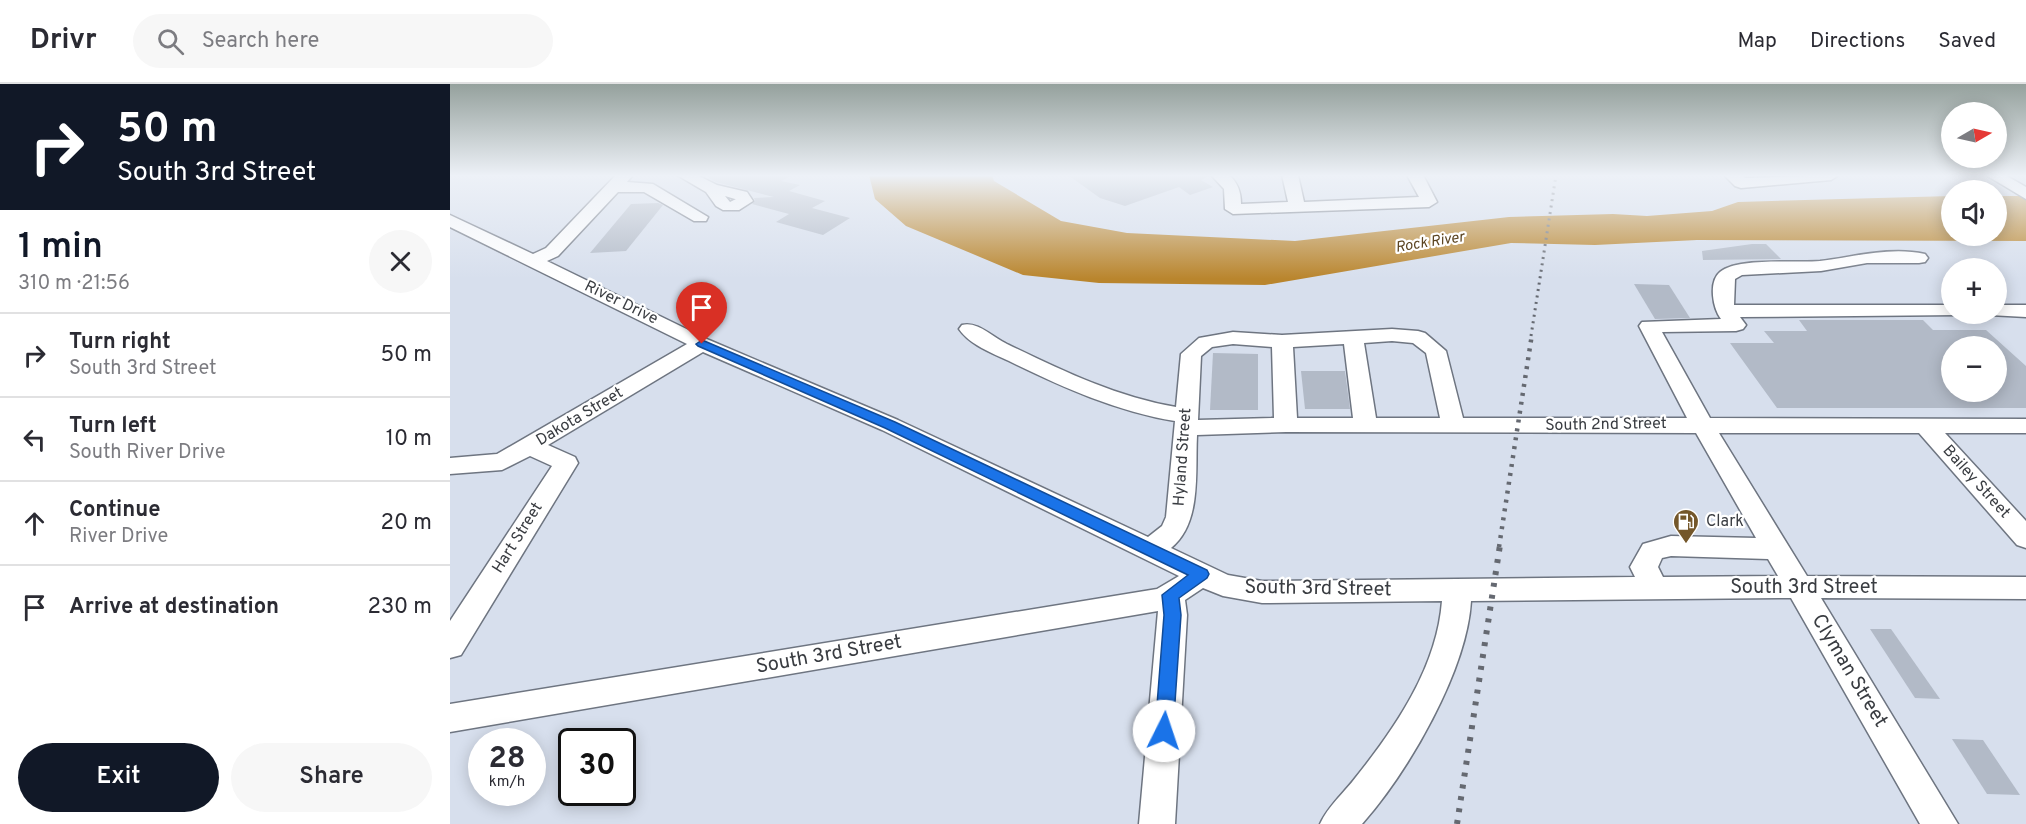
<!DOCTYPE html>
<html lang="en">
<head>
<meta charset="utf-8">
<style>
	:root { --surface:#fff; --page:#f7f7f7; --text:#2b2b33; --muted:#7c7c81; --line:#e1e1e2; --accent:#111827 }
	body { margin:0; font-family:Overpass,sans-serif; background:var(--page); color:var(--text); height:100vh; display:flex; flex-direction:column; font-size:22px; white-space:nowrap }
	* { box-sizing:border-box; margin:0 }
	p { font-size:20px; color:var(--muted) }
	.icon { flex:none; width:33px; height:33px; fill:none; stroke:currentColor; stroke-width:2; stroke-linecap:round; stroke-linejoin:round }
	.map { position:relative; flex:1; overflow:hidden }
	.side { display:flex; flex-direction:column; background:var(--surface); width:450px }
	.side>* { flex:none }
	.guide { background:#111827; color:#fff; overflow:hidden }
	.needle { width:39px; rotate:81deg }
	.fabs { position:absolute; left:1491px; top:18px; display:grid; gap:12px }
	.fabs a { display:grid; place-items:center; width:66px; height:66px; border-radius:50%; background:var(--surface); box-shadow:0 3px 15px #0003; font-size:30px }
	.speed { position:absolute; left:18px; top:644px; display:flex; gap:12px; font-size:30px; font-weight:700; text-align:center }
	.speed>* { display:grid; place-content:center; width:78px; height:78px; border-radius:50%; background:var(--surface); box-shadow:0 3px 15px #0003; line-height:1 }
	.speed small { font-size:15px; font-weight:400 }
	.speed .limit { border:3px solid #111; border-radius:9px; background:#fff; color:#111 }
	.pin { position:absolute; display:grid; place-items:center; width:51px; height:51px; color:#fff; margin:-62px -26px; border-radius:50% 50% 50% 0; rotate:-45deg; box-shadow:0 0 6px #0007 }
	.pin .icon { rotate:45deg }
	.me { position:absolute; width:66px; margin:-33px; rotate:4deg; stroke-linejoin:round; filter:drop-shadow(0 0 4px #0008) }
	.turn { display:flex; align-items:center; gap:21px; height:126px; padding:0 18px; font-size:27px }
	.turn .icon { width:78px; height:78px; stroke-width:2.5 }
	.turn b { display:block; font-size:42px; line-height:51px }
	.round { display:grid; place-items:center; flex:none; width:63px; height:63px; border-radius:32px; background:var(--page) }
	.headline { display:flex; align-items:center; justify-content:space-between; height:102px; padding:0 18px }
	h1 { font-size:36px; font-weight:600; line-height:45px; color:var(--accent) }
	.button { display:flex; gap:12px; margin-top:auto; padding:12px 18px }
	.button a { flex:1; height:69px; border-radius:36px; background:var(--accent); color:#fff; font-size:24px; font-weight:600; line-height:69px; text-align:center }
	.button a+a { background:var(--page); color:var(--text) }
	ul { padding:0; list-style:none }
	li { display:flex; align-items:center; gap:18px; height:84px; padding:0 18px; border-top:2px solid var(--line) }
	li div { flex:1 }
	li b { display:block; font-size:22px }
	li em { font-style:normal }
	header { display:flex; align-items:center; gap:36px; box-sizing:border-box; height:84px; padding:0 30px; background:var(--surface); border-bottom:2px solid var(--line) }
	header strong { font-size:28px }
	nav { display:flex; gap:33px; margin-inline-start:auto; font-size:21px }
	.search { width:420px; height:54px; background:var(--page); display:flex; align-items:center; gap:15px; box-sizing:border-box; padding:0 21px; border-radius:33px; color:var(--muted); font-size:22px }
	main { display:flex; flex:1; min-height:0 }
	.map>svg:first-child { display:block }
	.water { fill:#b9852d }
	.building { fill:#b2bac7; fill-rule:evenodd }
	.lines { fill:none; stroke-linecap:round; stroke-linejoin:round }
	.minor-casing { stroke:#6e7581; stroke-width:3 }
	.minor { fill:#fff; fill-rule:evenodd }
	.rail-far2 { stroke:#656971; stroke-width:3; stroke-dasharray:2 4.5; stroke-linecap:butt }
	.rail-far1 { stroke:#656971; stroke-width:4.5; stroke-dasharray:3 6; stroke-linecap:butt }
	.rail { stroke:#656971; stroke-width:6; stroke-dasharray:4 8; stroke-linecap:butt }
	.route { fill:#1a73e8; stroke:#114b97; stroke-width:1.5 }
	.labels { text-anchor:middle; dominant-baseline:central; stroke-width:4.5; stroke-linejoin:round; paint-order:stroke }
	.far-water-label { font-size:15px; font-style:italic; fill:#5b4421; stroke:#fff }
	.street-label { font-size:16px; fill:#393c41; stroke:#fff }
	.poi-label { font-size:16px; fill:#393c41; stroke:#fff; text-anchor:start }
	.near-street-label { font-size:20px; fill:#393c41; stroke:#fff }
</style>
</head>
<body>
<header>
<strong>Drivr</strong>
<div class="search"><svg class="icon" aria-label="search" viewBox="0 0 24 24"><circle cx="10" cy="10" r="6"/><path d="M15 15l6 6"/></svg>Search here</div>
<nav><a>Map</a><a>Directions</a><a>Saved</a></nav>
</header>
<main>
<section class="side">
<div class="guide">
<div class="turn"><svg class="icon" aria-label="right" viewBox="0 0 24 24"><path d="M7 20v-9h11M14 6l5 5-5 5"/></svg><div><b>50 m</b>South 3rd Street</div></div>
</div>
<div class="headline"><div><h1>1 min</h1><p>310 m · 21:56</p></div><a class="round"><svg class="icon" aria-label="close" viewBox="0 0 24 24"><path d="M6 6l12 12M18 6L6 18"/></svg></a></div>
<ul>
<li><svg class="icon" aria-label="right" viewBox="0 0 24 24"><path d="M7 20v-9h11M14 6l5 5-5 5"/></svg><div><b>Turn right</b><p>South 3rd Street</p></div><em>50 m</em></li>
<li><svg class="icon" aria-label="left" viewBox="0 0 24 24"><path d="M17 20v-9H6M10 6l-5 5 5 5"/></svg><div><b>Turn left</b><p>South River Drive</p></div><em>10 m</em></li>
<li><svg class="icon" aria-label="ahead" viewBox="0 0 24 24"><path d="M12 20V5M6 11l6-6 6 6"/></svg><div><b>Continue</b><p>River Drive</p></div><em>20 m</em></li>
<li><svg class="icon" aria-label="arrive" viewBox="0 0 24 24"><path d="M6 21V4h12l-3 4 3 4H6"/></svg><div><b>Arrive at destination</b></div><em>230 m</em></li>
</ul>
<div class="button"><a>Exit</a><a>Share</a></div>
</section>
<div class="map">
<svg width="1576" height="740" viewBox="0 0 1576 740">
	<rect width="100%" height="100%" fill="#d7dfed"/>
	<polygon class="water" points="419,91 542,91 544,97 611,137 677,149 845,157 1059,133 1163,130 1197,132 1262,127 1288,118 1501,112 1502,152 1546,152 1547,112 1576,112 1576,157 1247,156 1145,161 1061,159 815,201 649,199 573,191 456,142 425,115"/>
	<g class="building">
		<polygon points="259,91 343,91 331,97 350,101 339,107 375,117 362,124 400,134 373,151 326,138 339,130 302,120 305,117 304,114 324,113 266,98 259,94"/>
		<polygon points="618,91 757,91 757,93 751,96 763,103 740,111 729,103 675,122 650,114"/>
		<polygon points="208,119 213,121 176,167 140,169 181,120"/>
		<polygon points="1302,160 1316,160 1331,175 1253,176 1252,167"/>
		<polygon points="1184,200 1219,201 1240,234 1205,235"/>
		<path d="M1349,236H1473L1483,246H1536L1576,282V324H1327L1280,259H1324L1314,247H1357ZM1502,262H1546V308H1502Z"/>
		<polygon points="763,269 808,270 808,326 760,326"/>
		<polygon points="851,287 895,287 900,325 855,325"/>
		<polygon points="1420,545 1441,545 1490,615 1465,614"/>
		<polygon points="1502,655 1533,656 1570,711 1537,710"/>
	</g>
	<g class="lines">
		<defs>
			<g id="minor">
				<path d="M166,91H183L177,98L203,100L258,133L256,137H244L194,108H168L108,172L97,177L259,256L448,336L698,453L712,442L716,433L725,337C666,327 612,303 559,277C542,269 520,261 509,245L512,241C528,237 542,253 557,260C611,286 666,313 726,323L731,270L749,254L783,248L832,251L942,245L968,247L975,249L996,267L1013,334H1237L1189,242L1192,238L1271,235C1263,225 1258,198 1270,188C1288,173 1345,179 1370,177C1404,173 1441,162 1475,170L1478,174L1475,178L1469,179H1417L1371,187L1292,191L1285,195L1284,221H1502V230L1509,231L1290,233L1296,241L1293,245L1286,247L1212,248L1260,334L1576,335V349H1495L1576,437V464L1567,461L1469,349H1269L1357,492L1576,493V515L1371,514L1508,740H1470L1341,514L1021,517C1017,587 958,688 912,740H870C878,722 894,709 906,693C946,643 987,583 992,517L812,519L773,512L753,504L735,516L737,531L725,740H689L708,527L0,648V620L707,505L729,492L432,346L253,268L98,361L125,373L128,379L11,571L0,574V537L102,382L80,372L52,386L0,390V374L47,370L237,260L0,143V131L83,170L96,164ZM942,257L963,259L976,269L990,334H926L914,259ZM783,260L822,263L824,334L748,336L751,272L762,263ZM894,260L903,334H847L843,263ZM836,348L1246,349L1306,454L1221,452L1193,460L1180,483L1185,493L812,497L778,491L721,464C752,439 745,388 747,351ZM1221,472L1318,475L1328,492L1213,493L1208,483L1212,474Z"/>
				<path d="M227,91H247L267,101L297,108L303,117L289,126H273L266,122L256,108ZM275,112L285,115H286L280,118Z"/>
				<path d="M761,91H779C788,99 791,108 791,120L838,118L832,91H848L854,118L969,113L957,91H973L987,118L979,123L783,130L775,125L774,105Z"/>
				<polygon points="1274,91 1291,91 1295,94 1389,91 1381,96 1291,104 1285,102"/>
				<polygon points="1536,91 1555,91 1576,103 1576,115"/>
				<polygon points="1546,221 1576,221 1576,233 1539,231 1546,230"/>
			</g>
		</defs>
		<use href="#minor" class="minor-casing"/>
		<use href="#minor" class="minor"/>
		<polyline class="rail-far2" points="1081,252 1106,91"/>
		<polyline class="rail-far1" points="1049,463 1082,250"/>
		<polyline class="rail" points="1007,740 1050,461"/>
	</g>
	<linearGradient id="sky" x2="0" y2="1"><stop stop-color="#95a19d"/><stop offset="0.47" stop-color="#edf1f7"/><stop offset="1" stop-color="#edf1f7" stop-opacity="0"/></linearGradient>
	<rect width="1576" height="195" fill="url(#sky)"/>
	<polygon class="route" points="252,256 445,338 757,486 759,490 757,494 729,514 731,531 723,647 720,653 714,655 707,653 705,647 714,531 712,511 738,491 435,344 248,262 246,260"/>
	<defs>
		<symbol id="fuel-pin" viewBox="-11 -11 22 30"><path d="M0 17L-7.5 6A9.5 9.5 0 1 1 7.5 6Z" fill="#74572a" stroke="#fff"/><path d="M-5.5-6h7V0h2V4h1.3V-2.5L3-4.5l.8-.8L6-3V5H2.5V1h-1V6h-7ZM-4.2-4.7v3.2H.2V-4.7Z" fill="#fff"/></symbol>
	</defs>
	<g fill-rule="evenodd">
		<use href="#fuel-pin" x="1221" y="423" width="30" height="40"/>
	</g>
	<g class="labels">
		<g class="far-water-label">
			<text transform="translate(980 159) rotate(-9)">Rock River</text>
		</g>
		<g class="street-label">
			<text transform="translate(171 219) rotate(26)">River Drive</text>
			<text transform="translate(130 333) rotate(-31)">Dakota Street</text>
			<text transform="translate(1156 341) rotate(-1)">South 2nd Street</text>
			<text transform="translate(733 373) rotate(-86)">Hyland Street</text>
			<text transform="translate(1526 398) rotate(48)">Bailey Street</text>
			<text transform="translate(68 454) rotate(-58)">Hart Street</text>
		</g>
		<g class="poi-label">
			<text x="1256" y="438">Clark</text>
		</g>
		<g class="near-street-label">
			<text x="1354" y="504">South 3rd Street</text>
			<text transform="translate(868 505) rotate(1)">South 3rd Street</text>
			<text transform="translate(379 571) rotate(-10)">South 3rd Street</text>
			<text transform="translate(1399 587) rotate(59)">Clyman Street</text>
		</g>
	</g>
</svg>
<div class="fabs">
<a><svg class="needle" viewBox="-14 -14 28 28"><path d="M0-13l5 13h-10z" fill="#e53935"/><path d="M0 13l5-13h-10z" fill="#7c7c81"/></svg></a>
<a><svg class="icon" aria-label="sound" viewBox="0 0 24 24"><path d="M4 9h4l5-4v14l-5-4H4zM17 9q2 3 0 6"/></svg></a>
<a>+</a>
<a>−</a>
</div>
<div class="speed"><div>28<small>km/h</small></div><div class="limit">30</div></div>
<div class="pin" style="left:252px;top:260px;background:#d93025"><svg class="icon" aria-label="arrive" viewBox="0 0 24 24"><path d="M6 21V4h12l-3 4 3 4H6"/></svg></div>
<svg class="me" style="left:714px;top:647px" viewBox="-20 -20 40 40"><circle r="19" fill="#fff"/><path d="M0-13L10 11 0 6-10 11z" fill="#1a73e8"/></svg>
</div>
</main>
</body>
</html>
